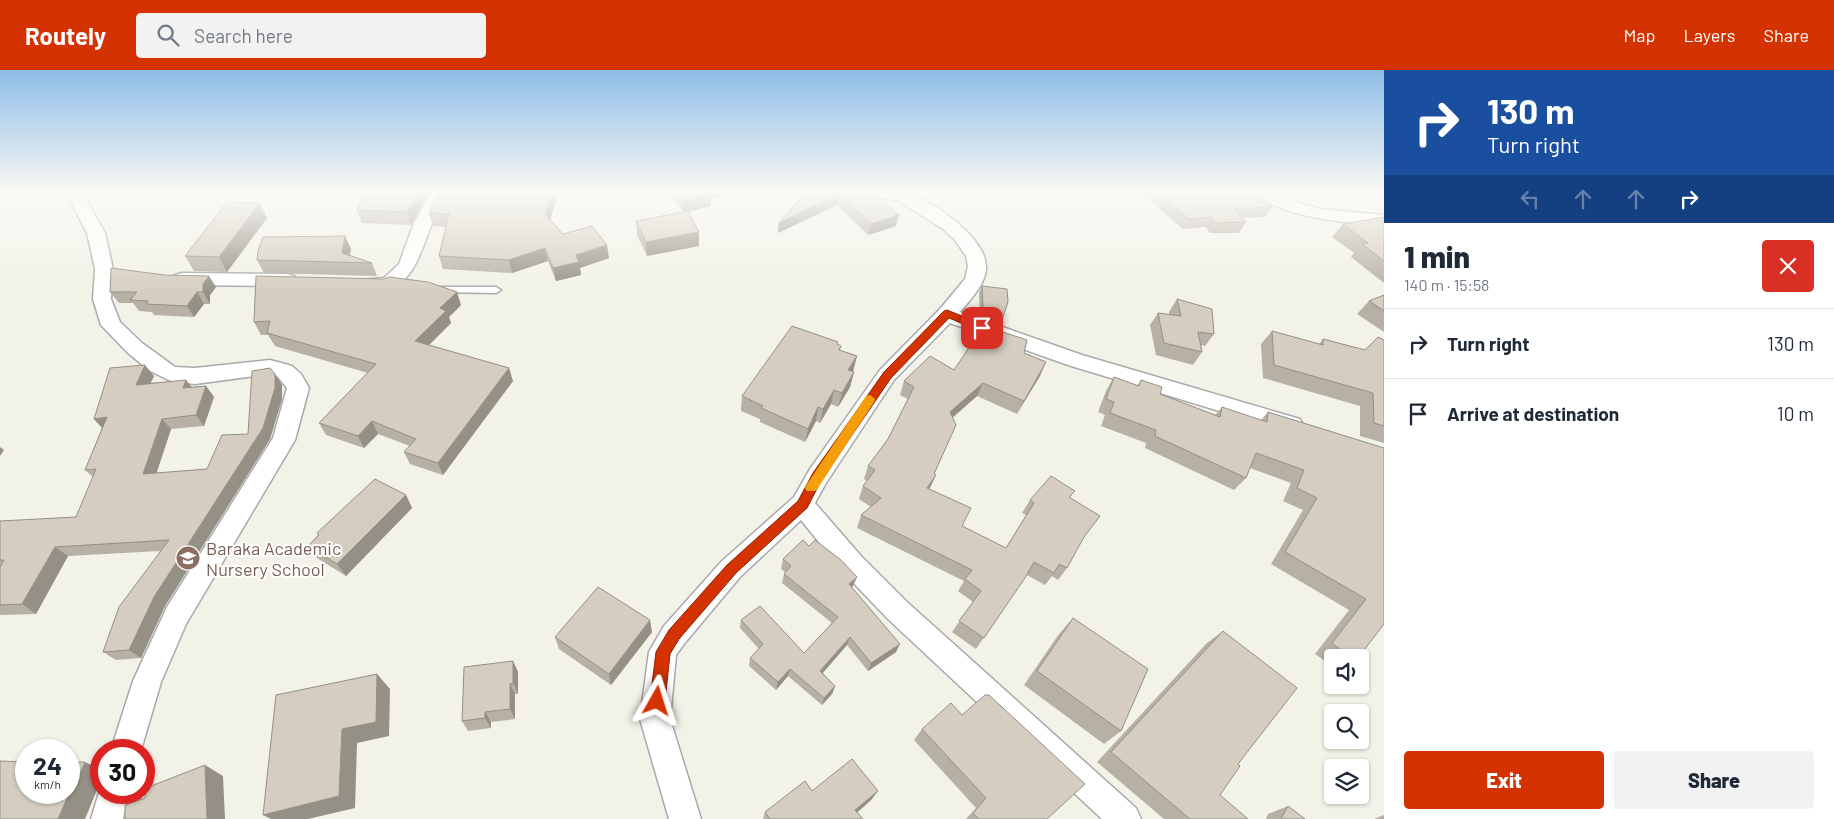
<!DOCTYPE html>
<html lang="en">
<head>
<meta charset="utf-8">
<style>
	:root { --surface:#fff; --page:#f2f2f3; --text:#1f2937; --muted:#747a83; --line:#e0e1e3; --accent:#d43200 }
	body { margin:0; font-family:Barlow,sans-serif; background:var(--page); color:var(--text); height:100vh; display:flex; flex-direction:column; font-size:19px; white-space:nowrap }
	* { box-sizing:border-box; margin:0 }
	p { font-size:16px; color:var(--muted) }
	.icon { flex:none; width:28px; height:28px; fill:none; stroke:currentColor; stroke-width:2; stroke-linecap:round; stroke-linejoin:round }
	.map { position:relative; flex:1; overflow:hidden }
	.sheet { display:flex; flex-direction:column; background:var(--surface); width:450px }
	.sheet>* { flex:none }
	.top-card { background:#1a4fa0; color:#fff; overflow:hidden }
	.fabs { position:absolute; left:1324px; top:579px; display:grid; gap:10px }
	.fabs a { display:grid; place-items:center; width:45px; height:45px; border-radius:5px; background:var(--surface); box-shadow:0 1px 4px #0004; font-size:25px }
	.speed { position:absolute; left:15px; top:669px; display:flex; gap:10px; font-size:25px; font-weight:700; text-align:center }
	.speed>* { display:grid; place-content:center; width:65px; height:65px; border-radius:50%; background:var(--surface); box-shadow:0 1px 4px #0004; line-height:1 }
	.speed small { font-size:12px; font-weight:400 }
	.speed .limit { border:8px solid #d22; background:#fff; color:#111 }
	.pin { position:absolute; display:grid; place-items:center; width:42px; height:42px; color:#fff; margin:-21px; border-radius:10px; box-shadow:0 2px 8px #0006 }
	.me { position:absolute; width:55px; margin:-28px; rotate:6deg; stroke-linejoin:round; filter:drop-shadow(0 0 4px #0008) }
	.turn { display:flex; align-items:center; gap:18px; height:105px; padding:0 20px; font-size:22px }
	.turn .icon { width:65px; height:65px; stroke-width:2.5 }
	.turn b { display:block; font-size:35px; line-height:42px }
	.lanes { display:flex; align-items:center; height:48px; padding:0 20px; background:#0003; justify-content:center; gap:25px; direction:ltr }
	.lanes .off { opacity:.35 }
	.round { display:grid; place-items:center; flex:none; width:52px; height:52px; border-radius:5px; background:var(--page) }
	.headline { display:flex; align-items:center; justify-content:space-between; height:85px; padding:0 20px }
	h1 { font-size:30px; font-weight:800; line-height:38px }
	.action { display:flex; gap:10px; margin-top:auto; padding:10px 20px }
	.action a { flex:1; height:58px; border-radius:5px; background:var(--accent); color:#fff; font-size:20px; font-weight:800; line-height:58px; text-align:center }
	.action a+a { background:var(--page); color:var(--text) }
	ul { padding:0; list-style:none }
	li { display:flex; align-items:center; gap:15px; height:70px; padding:0 20px; border-top:1px solid var(--line) }
	li div { flex:1 }
	li b { display:block; font-size:19px }
	li em { font-style:normal }
	header { display:flex; align-items:center; gap:30px; box-sizing:border-box; height:70px; padding:0 25px; background:var(--accent); color:#fff }
	header strong { font-size:24px }
	nav { display:flex; gap:28px; margin-inline-start:auto; font-size:18px }
	.search { width:350px; height:45px; background:var(--page); display:flex; align-items:center; gap:12px; box-sizing:border-box; padding:0 18px; border-radius:5px; color:var(--muted); font-size:19px }
	main { display:flex; flex:1; min-height:0 }
	.map>svg:first-child { display:block }
	.lines { fill:none; stroke-linecap:round; stroke-linejoin:round }
	.lane-casing { stroke:#a9a9a9; stroke-width:3 }
	.street-casing { stroke:#a9a9a9; stroke-width:3 }
	.lane { fill:#fff; fill-rule:evenodd }
	.street { fill:#fff; fill-rule:evenodd }
	.wall { fill:#b6b0a5 }
	.shaded-wall { fill:#949086 }
	.building { fill:#d4cdc0; stroke:#949086 }
	.route { fill:#d43200; stroke:#8a2000 }
	.slow { fill:#f59e0b }
	.labels { text-anchor:middle; dominant-baseline:central; stroke-width:4; stroke-linejoin:round; paint-order:stroke }
	.education-label { font-size:18px; fill:#785e54; stroke:#fff; text-anchor:start }
</style>
</head>
<body>
<header>
<strong>Routely</strong>
<div class="search"><svg class="icon" aria-label="search" viewBox="0 0 24 24"><circle cx="10" cy="10" r="6"/><path d="M15 15l6 6"/></svg>Search here</div>
<nav><a>Map</a><a>Layers</a><a>Share</a></nav>
</header>
<main>
<div class="map">
<svg width="1384" height="749" viewBox="0 0 1384 749">
	<rect width="100%" height="100%" fill="#f3f2e8"/>
	<g class="lines">
		<defs>
			<polygon id="lane" points="435,217 496,217 501,220 496,223 432,222 430,220"/>
			<g id="street">
				<polygon points="65,121 81,121 105,163 113,199 111,229 120,252 142,273 175,297 195,298 270,290 285,294 292,296 301,304 309,318 295,370 186,554 161,612 141,680 111,680 133,611 167,537 273,368 287,318 278,307 270,304 195,314 171,311 150,301 128,283 101,255 93,229 95,199 87,163"/>
				<path d="M432,121H448C442,132 435,144 431,156C417,192 408,231 359,218L357,214L359,210L384,208L399,194L414,153Z"/>
				<path d="M863,121C875,120 893,118 905,122C931,129 985,167 986,196C987,213 970,230 960,242L1082,285L1300,349L1303,355L1300,361L1292,363L1068,295L950,253L894,310L826,413L815,433L861,486L907,532L1136,738L1141,749H1102L889,550L843,502L801,450L740,507L684,574L676,585L670,649L701,749H669L640,649L649,582L664,556L722,491L794,427L810,399L880,300L940,239L965,209L968,196L966,186L954,169L943,159L899,131L865,124Z"/>
				<path d="M1255,121H1274L1296,132L1321,139L1384,145V155C1354,154 1273,147 1255,121Z"/>
				<polygon points="182,203 287,204 294,206 296,210 294,214 287,216 182,215 175,213 173,209 175,205"/>
				<polygon points="101,716 101,722 129,722 123,749 91,749"/>
			</g>
		</defs>
		<use href="#lane" class="lane-casing"/>
		<use href="#street" class="street-casing"/>
		<use href="#lane" class="lane"/>
		<use href="#street" class="street"/>
	</g>
	<g class="wall">
		<polygon points="320,121 430,121 411,155 362,153 357,140 364,123 322,125"/>
		<polygon points="667,121 747,121 711,128 711,136 688,142 699,176 647,186 637,165 636,151 683,142"/>
		<polygon points="807,121 872,121 896,156 868,165 837,135 778,163 779,153"/>
		<polygon points="1139,121 1255,121 1272,137 1265,147 1243,148 1246,152 1239,163 1210,163 1206,157 1183,159"/>
		<polygon points="260,133 267,148 227,202 194,201 185,186"/>
		<polygon points="429,143 550,149 563,164 609,188 580,198 581,205 556,211 548,191 512,203 443,199 439,186 446,157 433,156"/>
		<polygon points="1384,147 1384,213 1351,187 1354,183 1332,167 1343,154"/>
		<polygon points="345,166 351,179 350,185 372,193 377,206 264,203 257,190"/>
		<polygon points="982,216 1003,247 1000,254 980,247 979,223"/>
		<polygon points="216,217 210,225 210,234 204,234 194,247 154,245 152,242 139,241 133,233 119,233 110,222"/>
		<polygon points="1384,225 1384,262 1357,244 1369,231"/>
		<polygon points="1177,229 1214,264 1205,276 1201,275 1202,282 1193,295 1156,285 1150,255 1158,243 1169,245 1169,242"/>
		<polygon points="461,235 449,247 451,253 429,275 513,311 443,405 410,394 404,382 410,376 378,364 364,378 326,365 319,353 368,303 275,276 268,265 261,265 254,252"/>
		<polygon points="986,252 1000,261 1024,283 1046,292 1017,344 977,326 952,348 956,355 934,404 929,419 962,456 1006,478 1026,445 1022,443 1030,430 1075,421 1070,427 1083,468 1067,498 1058,510 1052,506 1045,515 1027,505 976,579 952,562 973,532 958,521 964,511 857,458 861,445 871,437 859,429 863,416 867,411 864,409 868,396 888,369 908,329 900,325 904,311 954,300 976,267 981,254 985,256"/>
		<polygon points="1272,261 1319,274 1323,269 1365,280 1384,270 1384,373 1360,366 1360,336 1263,308 1261,274"/>
		<polygon points="838,275 841,276 840,280 857,286 853,302 854,302 850,317 838,337 831,334 820,353 816,351 805,372 760,352 760,349 741,341 742,326"/>
		<polygon points="275,304 282,315 282,329 270,369 165,536 141,588 116,590 103,582 160,481 68,486 36,544 0,545 0,452 76,447 93,407 85,400 102,358 94,349 154,306 150,313 186,310 192,317 206,316 214,327 204,356 171,359 156,403 207,399 248,364"/>
		<polygon points="1114,307 1137,316 1141,310 1160,324 1215,345 1222,337 1261,350 1268,342 1384,378 1384,554 1358,588 1332,588 1332,596 1315,584 1349,540 1271,494 1303,440 1283,431 1291,413 1250,398 1246,408 1234,420 1145,378 1146,373 1101,356 1105,345 1098,342 1106,321"/>
		<polygon points="406,425 412,438 346,506 317,488 308,476 318,465 317,463"/>
		<polygon points="783,489 853,516 852,517 896,582 868,601 847,575 823,603 835,616 832,624 822,635 788,606 776,620 749,596 750,588 759,579 740,558 741,550 804,583 832,553 782,513 784,504 785,502 781,499"/>
		<polygon points="1073,548 1121,661 1104,674 1024,615 1059,564"/>
		<polygon points="1223,561 1238,694 1220,725 1248,749 1164,749 1097,692 1207,573"/>
		<polygon points="652,562 611,615 559,579 555,567"/>
		<polygon points="513,591 518,602 518,624 515,624 515,649 491,652 491,658 468,661 462,651"/>
		<polygon points="922,659 1047,749 966,749 976,738 914,670"/>
		<polygon points="812,721 878,721 871,730 857,742 863,749 763,749 765,742"/>
		<polygon points="1288,736 1305,749 1266,749 1268,744"/>
		<polygon points="1384,745 1384,749 1374,749"/>
	</g>
	<g class="shaded-wall">
		<polygon points="419,121 430,121 411,155 407,142"/>
		<polygon points="553,121 559,121 548,157 545,144"/>
		<polygon points="705,121 747,121 711,128 711,136 683,143 683,130"/>
		<polygon points="839,124 837,135 778,163 779,153"/>
		<polygon points="260,133 267,148 227,202 219,187"/>
		<polygon points="899,145 896,156 868,165 871,154"/>
		<polygon points="699,162 699,176 647,186 646,172"/>
		<polygon points="345,166 351,179 348,192 342,183"/>
		<polygon points="607,175 609,188 580,198 581,205 556,211 553,198 576,185"/>
		<polygon points="545,178 548,191 512,203 509,190"/>
		<polygon points="209,206 216,217 210,225 210,234 203,222 203,214"/>
		<polygon points="197,222 204,234 194,247 187,236"/>
		<polygon points="457,222 461,235 449,247 451,253 420,284 415,271 440,238"/>
		<polygon points="857,286 853,301 845,315 848,300"/>
		<polygon points="1046,292 1040,306 1017,344 1024,331"/>
		<polygon points="145,295 154,306 145,326 136,315"/>
		<polygon points="509,298 513,311 443,405 438,393"/>
		<polygon points="854,302 850,317 838,337 842,323"/>
		<polygon points="275,304 282,315 282,329 270,369 165,536 141,588 129,580 154,527 263,358"/>
		<polygon points="186,310 194,321 183,318"/>
		<polygon points="983,313 977,326 944,355 950,342"/>
		<polygon points="206,316 214,327 204,356 196,345"/>
		<polygon points="834,320 831,334 820,353 823,339"/>
		<polygon points="818,337 816,351 805,372 808,359"/>
		<polygon points="107,347 104,360 94,349"/>
		<polygon points="162,349 171,359 153,414 143,404"/>
		<polygon points="372,351 378,364 364,378 358,366"/>
		<polygon points="956,355 929,415 936,405 930,418 922,431"/>
		<polygon points="0,377 4,380 0,386"/>
		<polygon points="406,425 412,438 346,506 337,494"/>
		<polygon points="55,477 68,486 36,544 22,534"/>
		<polygon points="857,507 853,516 846,523 849,514"/>
		<polygon points="650,550 652,562 611,615 609,604"/>
		<polygon points="850,567 847,575 818,608 820,601"/>
		<polygon points="900,574 896,582 868,601 871,593"/>
		<polygon points="513,591 518,602 518,624 513,613"/>
		<polygon points="790,599 788,606 776,620 778,612"/>
		<polygon points="377,604 390,619 389,666 357,673 355,738 308,749 271,749 263,745 342,659"/>
		<polygon points="510,614 515,624 515,649 510,639"/>
		<polygon points="835,616 832,624 822,635 824,628"/>
		<polygon points="485,642 491,652 491,658 485,648"/>
		<polygon points="85,692 101,700 101,715 99,715 85,749 58,749 77,705"/>
		<polygon points="205,695 223,706 225,749 207,749"/>
		<polygon points="878,721 871,730 850,749 855,740"/>
	</g>
	<g class="building">
		<polygon points="365,121 419,121 407,142 357,140"/>
		<polygon points="439,121 553,121 545,144 563,164 592,156 607,175 576,185 579,192 553,198 545,178 509,190 439,186 449,144 429,143"/>
		<polygon points="676,121 709,121 711,123 683,130"/>
		<polygon points="807,121 872,121 899,145 871,154 839,124 779,153"/>
		<polygon points="1156,121 1255,121 1272,137 1235,139 1246,152 1216,153 1212,147 1189,149"/>
		<polygon points="227,132 260,133 219,187 185,186"/>
		<polygon points="688,141 699,162 646,172 636,151"/>
		<polygon points="1384,147 1384,191 1362,174 1368,173 1343,154"/>
		<polygon points="345,166 342,183 372,193 257,190 258,181 263,167"/>
		<polygon points="111,198 165,205 209,206 203,214 203,222 197,222 187,236 146,234 148,231 130,230 137,222 110,222"/>
		<polygon points="256,206 384,209 389,207 428,212 457,222 440,238 446,241 415,271 509,298 438,393 404,382 416,369 372,351 358,366 319,353 376,294 267,263 270,251 254,252"/>
		<polygon points="982,216 1007,219 1008,232 1003,247 983,240"/>
		<polygon points="1384,225 1384,241 1369,231"/>
		<polygon points="1177,229 1212,239 1214,264 1198,262 1202,282 1164,273 1158,243 1181,246"/>
		<polygon points="986,252 1001,257 1000,261 1027,270 1024,283 1046,292 1024,331 983,313 950,342 956,355 934,404 936,405 927,418 971,438 962,456 1006,478 1034,433 1030,430 1051,406 1075,421 1069,427 1100,446 1084,467 1067,498 1059,494 1054,503 1034,492 1025,508 984,568 959,551 981,521 965,509 972,500 861,445 881,428 863,416 875,400 868,396 888,369 914,317 904,311 930,286 954,300 978,264 981,254 986,256"/>
		<polygon points="792,256 838,272 837,274 841,276 839,280 857,286 848,300 854,302 842,323 834,320 823,339 818,337 808,359 761,338 763,336 742,326"/>
		<polygon points="1272,261 1323,275 1323,269 1365,280 1378,267 1384,270 1384,356 1374,353 1373,323 1274,295"/>
		<polygon points="145,295 136,315 186,310 183,318 206,316 196,345 162,349 143,404 207,399 222,365 248,364 252,301 270,298 275,304 275,318 263,358 154,527 129,580 103,582 119,537 169,470 55,477 22,534 0,535 0,497 4,490 0,490 0,451 76,447 96,399 85,400 107,347 94,349 110,298"/>
		<polygon points="1114,307 1139,316 1141,310 1162,317 1160,324 1220,347 1222,337 1267,352 1268,342 1384,378 1384,554 1358,588 1352,588 1332,573 1366,529 1285,482 1317,428 1297,418 1304,400 1256,383 1246,408 1155,366 1156,360 1110,343 1114,332 1106,329"/>
		<polygon points="375,409 406,425 337,494 308,476 319,465 317,463"/>
		<polygon points="803,470 809,476 815,470 841,490 857,507 849,514 900,574 871,593 850,567 820,601 835,616 824,628 790,599 778,612 750,588 763,574 741,550 760,536 804,583 838,547 784,504 791,496 783,489"/>
		<polygon points="598,517 650,550 609,604 555,567"/>
		<polygon points="1073,548 1148,599 1121,661 1037,601"/>
		<polygon points="1223,561 1297,618 1238,694 1240,696 1220,725 1248,749 1190,749 1111,682"/>
		<polygon points="513,591 513,613 510,614 510,639 485,642 485,648 462,651 464,597"/>
		<polygon points="377,604 376,652 342,659 339,726 263,745 276,625"/>
		<polygon points="985,625 989,625 1085,714 1047,749 979,749 973,743 986,728 922,659 951,633 962,645"/>
		<polygon points="852,689 878,721 855,740 863,749 770,749 765,742 805,711 812,721"/>
		<polygon points="0,691 26,692 26,722 69,722 69,692 85,692 80,704 77,705 58,749 0,749"/>
		<polygon points="205,695 207,749 125,749 125,735 145,728 146,718"/>
		<polygon points="1288,736 1305,749 1281,749"/>
	</g>
	<linearGradient id="sky" x2="0" y2="1"><stop stop-color="#8dbce6"/><stop offset="0.54" stop-color="#faf9f5"/><stop offset="1" stop-color="#faf9f5" stop-opacity="0"/></linearGradient>
	<rect width="1384" height="225" fill="url(#sky)"/>
	<polygon class="route" points="947,240 986,256 987,258 982,262 949,248 891,308 822,409 807,438 736,503 679,569 670,584 665,631 662,636 657,638 652,636 650,631 656,582 669,560 727,495 798,431 813,403 884,302 944,241"/>
	<polygon class="slow" points="870,325 875,329 874,332 816,421 807,421 805,418 807,414 866,326"/>
	<defs>
		<symbol id="school-disc" viewBox="-11 -11 22 22"><circle r="9.5" fill="#8d6e63" stroke="#fff"/><path d="M0-5L7-2L0 1L-7-2ZM-4 1L0 2.5L4 1V4Q0 6-4 4Z" fill="#fff"/></symbol>
	</defs>
	<g fill-rule="evenodd">
		<use href="#school-disc" x="174" y="474" width="28" height="28"/>
	</g>
	<g class="labels">
		<g class="education-label">
			<text x="206" y="478">Baraka Academic<tspan x="206" dy="21">Nursery School</tspan></text>
		</g>
	</g>
</svg>
<div class="fabs">
<a><svg class="icon" aria-label="sound" viewBox="0 0 24 24"><path d="M4 9h4l5-4v14l-5-4H4zM17 9q2 3 0 6"/></svg></a>
<a><svg class="icon" aria-label="search" viewBox="0 0 24 24"><circle cx="10" cy="10" r="6"/><path d="M15 15l6 6"/></svg></a>
<a><svg class="icon" aria-label="layers" viewBox="0 0 24 24"><path d="M12 4l9 5-9 5-9-5zM3 14l9 5 9-5"/></svg></a>
</div>
<div class="speed"><div>24<small>km/h</small></div><div class="limit">30</div></div>
<div class="pin" style="left:982px;top:258px;background:#d93025"><svg class="icon" aria-label="arrive" viewBox="0 0 24 24"><path d="M6 21V4h12l-3 4 3 4H6"/></svg></div>
<svg class="me" style="left:657px;top:631px" viewBox="-20 -20 40 40"><path d="M0-17L14 15 0 8-14 15z" fill="#d43200" stroke="#fff" stroke-width="4"/></svg>
</div>
<section class="sheet">
<div class="top-card">
<div class="turn"><svg class="icon" aria-label="right" viewBox="0 0 24 24"><path d="M7 20v-9h11M14 6l5 5-5 5"/></svg><div><b>130 m</b>Turn right</div></div>
<div class="lanes"><svg class="icon off" aria-label="left" viewBox="0 0 24 24"><path d="M17 20v-9H6M10 6l-5 5 5 5"/></svg><svg class="icon off" aria-label="ahead" viewBox="0 0 24 24"><path d="M12 20V5M6 11l6-6 6 6"/></svg><svg class="icon off" aria-label="ahead" viewBox="0 0 24 24"><path d="M12 20V5M6 11l6-6 6 6"/></svg><svg class="icon" aria-label="right" viewBox="0 0 24 24"><path d="M7 20v-9h11M14 6l5 5-5 5"/></svg></div>
</div>
<div class="headline"><div><h1>1 min</h1><p>140 m · 15:58</p></div><a class="round" style="background:#d93025;color:#fff"><svg class="icon" aria-label="close" viewBox="0 0 24 24"><path d="M6 6l12 12M18 6L6 18"/></svg></a></div>
<ul>
<li><svg class="icon" aria-label="right" viewBox="0 0 24 24"><path d="M7 20v-9h11M14 6l5 5-5 5"/></svg><div><b>Turn right</b></div><em>130 m</em></li>
<li><svg class="icon" aria-label="arrive" viewBox="0 0 24 24"><path d="M6 21V4h12l-3 4 3 4H6"/></svg><div><b>Arrive at destination</b></div><em>10 m</em></li>
</ul>
<div class="action"><a>Exit</a><a>Share</a></div>
</section>
</main>
</body>
</html>
